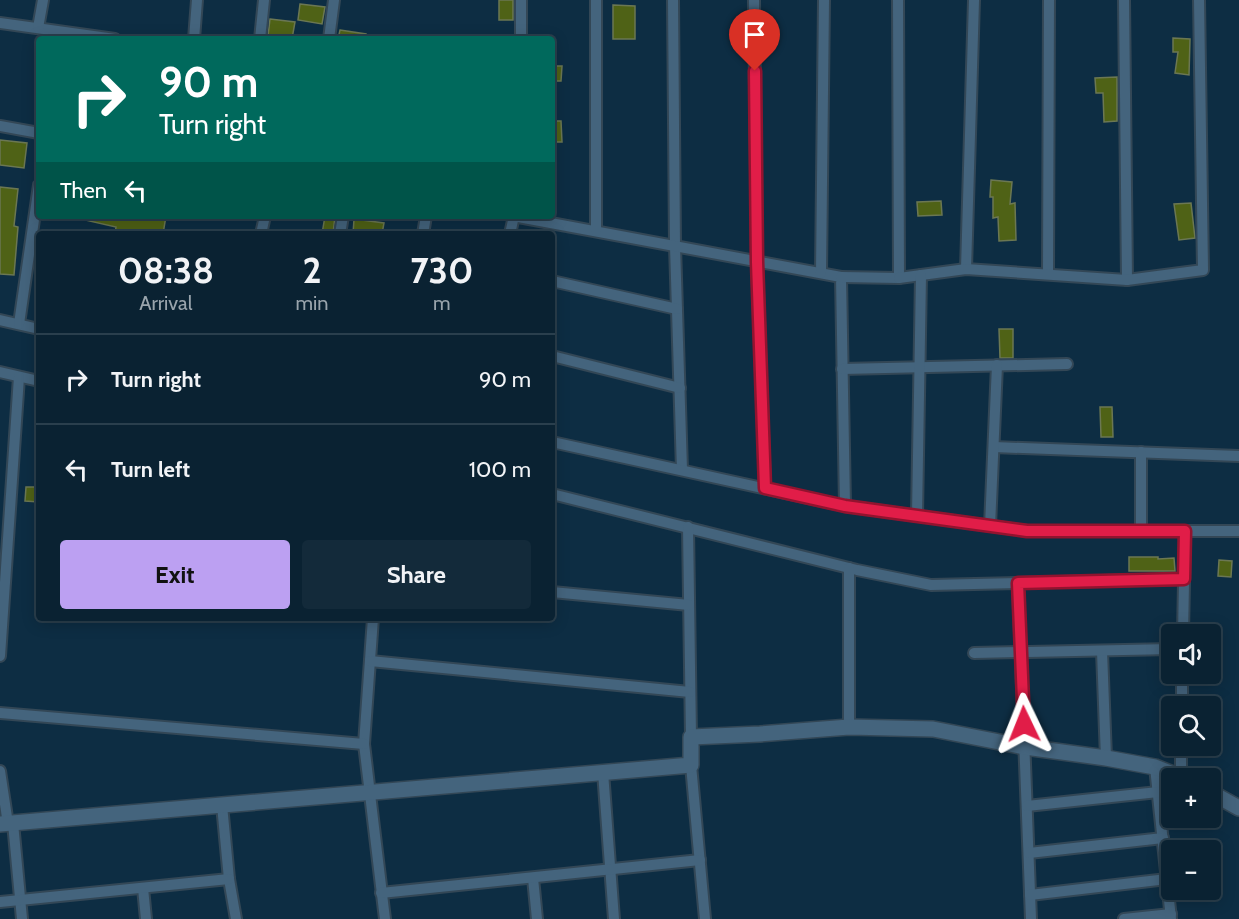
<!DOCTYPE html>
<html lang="en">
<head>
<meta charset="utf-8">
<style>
	:root { --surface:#0a2232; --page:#132a3a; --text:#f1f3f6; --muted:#99a4ac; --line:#2a3f4d; --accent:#bca0f2 }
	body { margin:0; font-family:Cabin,sans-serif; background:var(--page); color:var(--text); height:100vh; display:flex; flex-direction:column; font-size:22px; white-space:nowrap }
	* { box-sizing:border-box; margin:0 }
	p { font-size:20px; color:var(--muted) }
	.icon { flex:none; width:33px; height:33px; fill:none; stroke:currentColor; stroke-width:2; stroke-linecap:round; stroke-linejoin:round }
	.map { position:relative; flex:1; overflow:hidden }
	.sheet { position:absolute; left:36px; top:231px; width:519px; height:390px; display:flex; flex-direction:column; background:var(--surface); border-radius:6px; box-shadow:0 3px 15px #0003,0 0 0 2px var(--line) }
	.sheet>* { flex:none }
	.top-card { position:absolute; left:36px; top:36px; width:519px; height:183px; border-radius:6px; box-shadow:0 3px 15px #0003,0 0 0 2px var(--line); background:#00695c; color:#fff; overflow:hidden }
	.tools { position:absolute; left:1161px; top:624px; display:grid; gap:12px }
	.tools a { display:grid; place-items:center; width:60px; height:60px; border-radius:6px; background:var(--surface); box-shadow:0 3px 15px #0003,0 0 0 2px var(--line); font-size:30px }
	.pin { position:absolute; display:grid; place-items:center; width:51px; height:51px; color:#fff; margin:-62px -26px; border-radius:50% 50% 50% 0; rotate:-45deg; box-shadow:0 0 6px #0007 }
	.pin .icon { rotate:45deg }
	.me { position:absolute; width:66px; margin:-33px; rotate:358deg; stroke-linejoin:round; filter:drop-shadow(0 0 4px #0008) }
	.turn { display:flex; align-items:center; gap:21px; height:126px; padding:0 24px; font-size:27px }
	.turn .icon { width:78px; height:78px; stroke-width:2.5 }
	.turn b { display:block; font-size:42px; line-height:51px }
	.then { display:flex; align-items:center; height:57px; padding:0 24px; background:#0003; gap:12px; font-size:22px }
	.eta { display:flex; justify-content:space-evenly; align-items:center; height:102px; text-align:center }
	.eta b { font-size:36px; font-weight:800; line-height:42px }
	.button { display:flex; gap:12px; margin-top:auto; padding:12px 24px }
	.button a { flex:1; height:69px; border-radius:6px; background:var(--accent); color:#111; font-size:24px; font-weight:800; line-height:69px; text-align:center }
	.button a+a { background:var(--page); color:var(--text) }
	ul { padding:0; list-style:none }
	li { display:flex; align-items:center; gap:18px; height:90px; padding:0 24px; border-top:2px solid var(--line) }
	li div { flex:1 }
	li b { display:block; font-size:22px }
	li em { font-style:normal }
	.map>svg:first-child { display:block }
	.building { fill:#4f6216; stroke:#6b7753; stroke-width:1.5 }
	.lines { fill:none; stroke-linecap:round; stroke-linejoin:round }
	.street-casing { stroke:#334756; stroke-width:14 }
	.secondary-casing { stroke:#334756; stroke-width:18 }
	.street { stroke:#44647d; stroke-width:10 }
	.secondary { stroke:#44647d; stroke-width:15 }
	.route-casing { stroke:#92132f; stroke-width:15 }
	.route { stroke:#e11d48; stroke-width:10 }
</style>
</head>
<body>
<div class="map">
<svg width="1239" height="919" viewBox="0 0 1239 919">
	<rect width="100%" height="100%" fill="#0d2d43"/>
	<g class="building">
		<rect x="499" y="0" width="14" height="20"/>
		<polygon points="300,4 325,7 322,24 298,20"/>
		<polygon points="613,5 635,6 635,39 613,39"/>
		<polygon points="270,19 295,22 292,39 268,36"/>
		<polygon points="340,30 366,34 366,39 338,39"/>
		<polygon points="1173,38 1190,39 1189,75 1175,73 1178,52 1173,52"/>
		<polygon points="552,66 562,66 561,81 552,81"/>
		<polygon points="1117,77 1117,121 1104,122 1103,93 1096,93 1095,78"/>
		<polygon points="552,121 561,121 562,142 552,142"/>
		<polygon points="0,140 27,143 24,168 0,165"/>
		<polygon points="991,180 1012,182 1010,204 1015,203 1016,240 999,241 998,217 993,218 993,197 990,197"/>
		<polygon points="0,187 18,189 14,226 18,227 14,275 0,274"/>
		<polygon points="941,201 942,215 918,216 917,202"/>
		<polygon points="1191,203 1195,238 1179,240 1174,204"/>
		<polygon points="85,216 166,216 163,234 115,234 116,227 85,220"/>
		<polygon points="325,216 335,216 333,234 322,234"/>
		<polygon points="354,219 384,223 382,234 353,234"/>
		<polygon points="999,329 1013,329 1013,358 1000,358"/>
		<polygon points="1100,407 1112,407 1113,437 1101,437"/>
		<polygon points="26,487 39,487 39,502 25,501"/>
		<polygon points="1129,557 1158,557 1158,559 1174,558 1175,571 1129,571"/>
		<polygon points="1219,560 1232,561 1231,577 1218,576"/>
	</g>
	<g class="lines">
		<defs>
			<g id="street">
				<polyline points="673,0 675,246 682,470"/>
				<polyline points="754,0 757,262 765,488"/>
				<polyline points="1124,0 1127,280"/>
				<polyline points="0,23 115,39"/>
				<polyline points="38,28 43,0"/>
				<polyline points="194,39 197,0"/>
				<polyline points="260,39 264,0"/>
				<polyline points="329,39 334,0"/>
				<polyline points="521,39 521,0"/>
				<polyline points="0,126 39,133"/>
				<polyline points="513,216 841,277 845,506"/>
				<polyline points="596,231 596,0"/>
				<polyline points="261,234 265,216"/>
				<polyline points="340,234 343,216"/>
				<polyline points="423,234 426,216"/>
				<polyline points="510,234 514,216"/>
				<polyline points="966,269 974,0"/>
				<polyline points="821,273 824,0"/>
				<polyline points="1048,273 1049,0"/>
				<polyline points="841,277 899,278 898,0"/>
				<polyline points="899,278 966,269 1127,280 1203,270 1199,0"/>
				<polyline points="552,281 677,309"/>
				<polyline points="0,320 39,329"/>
				<polyline points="19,324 39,185"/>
				<polyline points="552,356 680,388"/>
				<polyline points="842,369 1067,364"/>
				<polyline points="0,372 39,381"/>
				<polyline points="552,442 845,506 1027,531 1239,531"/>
				<polyline points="994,447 1239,456"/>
				<polyline points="1141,452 1141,531"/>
				<polyline points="552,494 857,570 931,585 1184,579"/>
				<polyline points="917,516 921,275"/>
				<polyline points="990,526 997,365"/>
				<polyline points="688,527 691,737"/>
				<polyline points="849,568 849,727"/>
				<polyline points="1018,583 1031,919"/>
				<polyline points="552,592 689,605"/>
				<polyline points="373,618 364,744 385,919"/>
				<polyline points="1183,634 1185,531"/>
				<polyline points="1102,651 1106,758"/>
				<polyline points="974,653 1172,649"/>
				<polyline points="0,656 19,377"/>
				<polyline points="370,661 690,692"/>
				<polyline points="1182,706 1182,674"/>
				<polyline points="0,713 364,744"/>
				<polyline points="691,765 705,919"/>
				<polyline points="1155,767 1171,919"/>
				<polyline points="0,771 8,824"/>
				<polyline points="603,772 614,919"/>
				<polyline points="1181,778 1181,746"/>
				<polyline points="222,805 229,879 236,919"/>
				<polyline points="1027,806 1158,792"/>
				<polyline points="13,823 22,919"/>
				<polyline points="1029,853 1163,838"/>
				<polyline points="533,878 537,919"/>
				<polyline points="143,888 146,919"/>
				<polyline points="381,893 700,860"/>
				<polyline points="1030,895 1167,879"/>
				<polyline points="0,902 229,879"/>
				<polyline points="1124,919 1171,914"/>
			</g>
			<g id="secondary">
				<polyline points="1210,792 1239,808"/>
				<polyline points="0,824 691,765 691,737 760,734 849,727 933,729 1025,747 1106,758 1155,767 1183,778"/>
			</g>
		</defs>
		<use href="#street" class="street-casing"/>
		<use href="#secondary" class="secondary-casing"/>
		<use href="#street" class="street"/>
		<use href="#secondary" class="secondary"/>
	</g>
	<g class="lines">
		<defs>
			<polyline id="route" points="755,71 757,262 765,488 845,506 1027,531 1185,531 1184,579 1018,583 1024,724"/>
		</defs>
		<use href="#route" class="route-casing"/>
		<use href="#route" class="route"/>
	</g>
</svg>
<div class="tools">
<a><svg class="icon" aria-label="sound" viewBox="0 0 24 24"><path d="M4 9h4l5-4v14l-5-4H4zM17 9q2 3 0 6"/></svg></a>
<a><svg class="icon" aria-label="search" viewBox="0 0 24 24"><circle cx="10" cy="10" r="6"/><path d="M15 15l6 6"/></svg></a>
<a>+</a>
<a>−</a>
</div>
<div class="pin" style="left:755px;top:71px;background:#d93025"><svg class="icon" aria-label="arrive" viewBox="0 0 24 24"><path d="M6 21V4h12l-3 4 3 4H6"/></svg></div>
<svg class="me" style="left:1024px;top:724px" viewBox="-20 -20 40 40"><path d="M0-17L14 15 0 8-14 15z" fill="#e11d48" stroke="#fff" stroke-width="4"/></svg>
<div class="top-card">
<div class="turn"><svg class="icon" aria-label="right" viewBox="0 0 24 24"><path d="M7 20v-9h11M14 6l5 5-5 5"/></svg><div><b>90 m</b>Turn right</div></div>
<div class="then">Then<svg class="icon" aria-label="left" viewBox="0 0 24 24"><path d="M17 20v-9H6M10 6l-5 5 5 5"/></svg></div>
</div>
<section class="sheet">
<div class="eta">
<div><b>08:38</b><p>Arrival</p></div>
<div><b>2</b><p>min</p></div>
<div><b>730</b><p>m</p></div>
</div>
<ul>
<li><svg class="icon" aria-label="right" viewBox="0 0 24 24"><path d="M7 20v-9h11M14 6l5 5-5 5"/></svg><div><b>Turn right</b></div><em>90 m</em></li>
<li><svg class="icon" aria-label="left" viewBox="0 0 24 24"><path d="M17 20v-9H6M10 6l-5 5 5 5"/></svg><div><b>Turn left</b></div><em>100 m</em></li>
</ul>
<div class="button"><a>Exit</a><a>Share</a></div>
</section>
</div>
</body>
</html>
